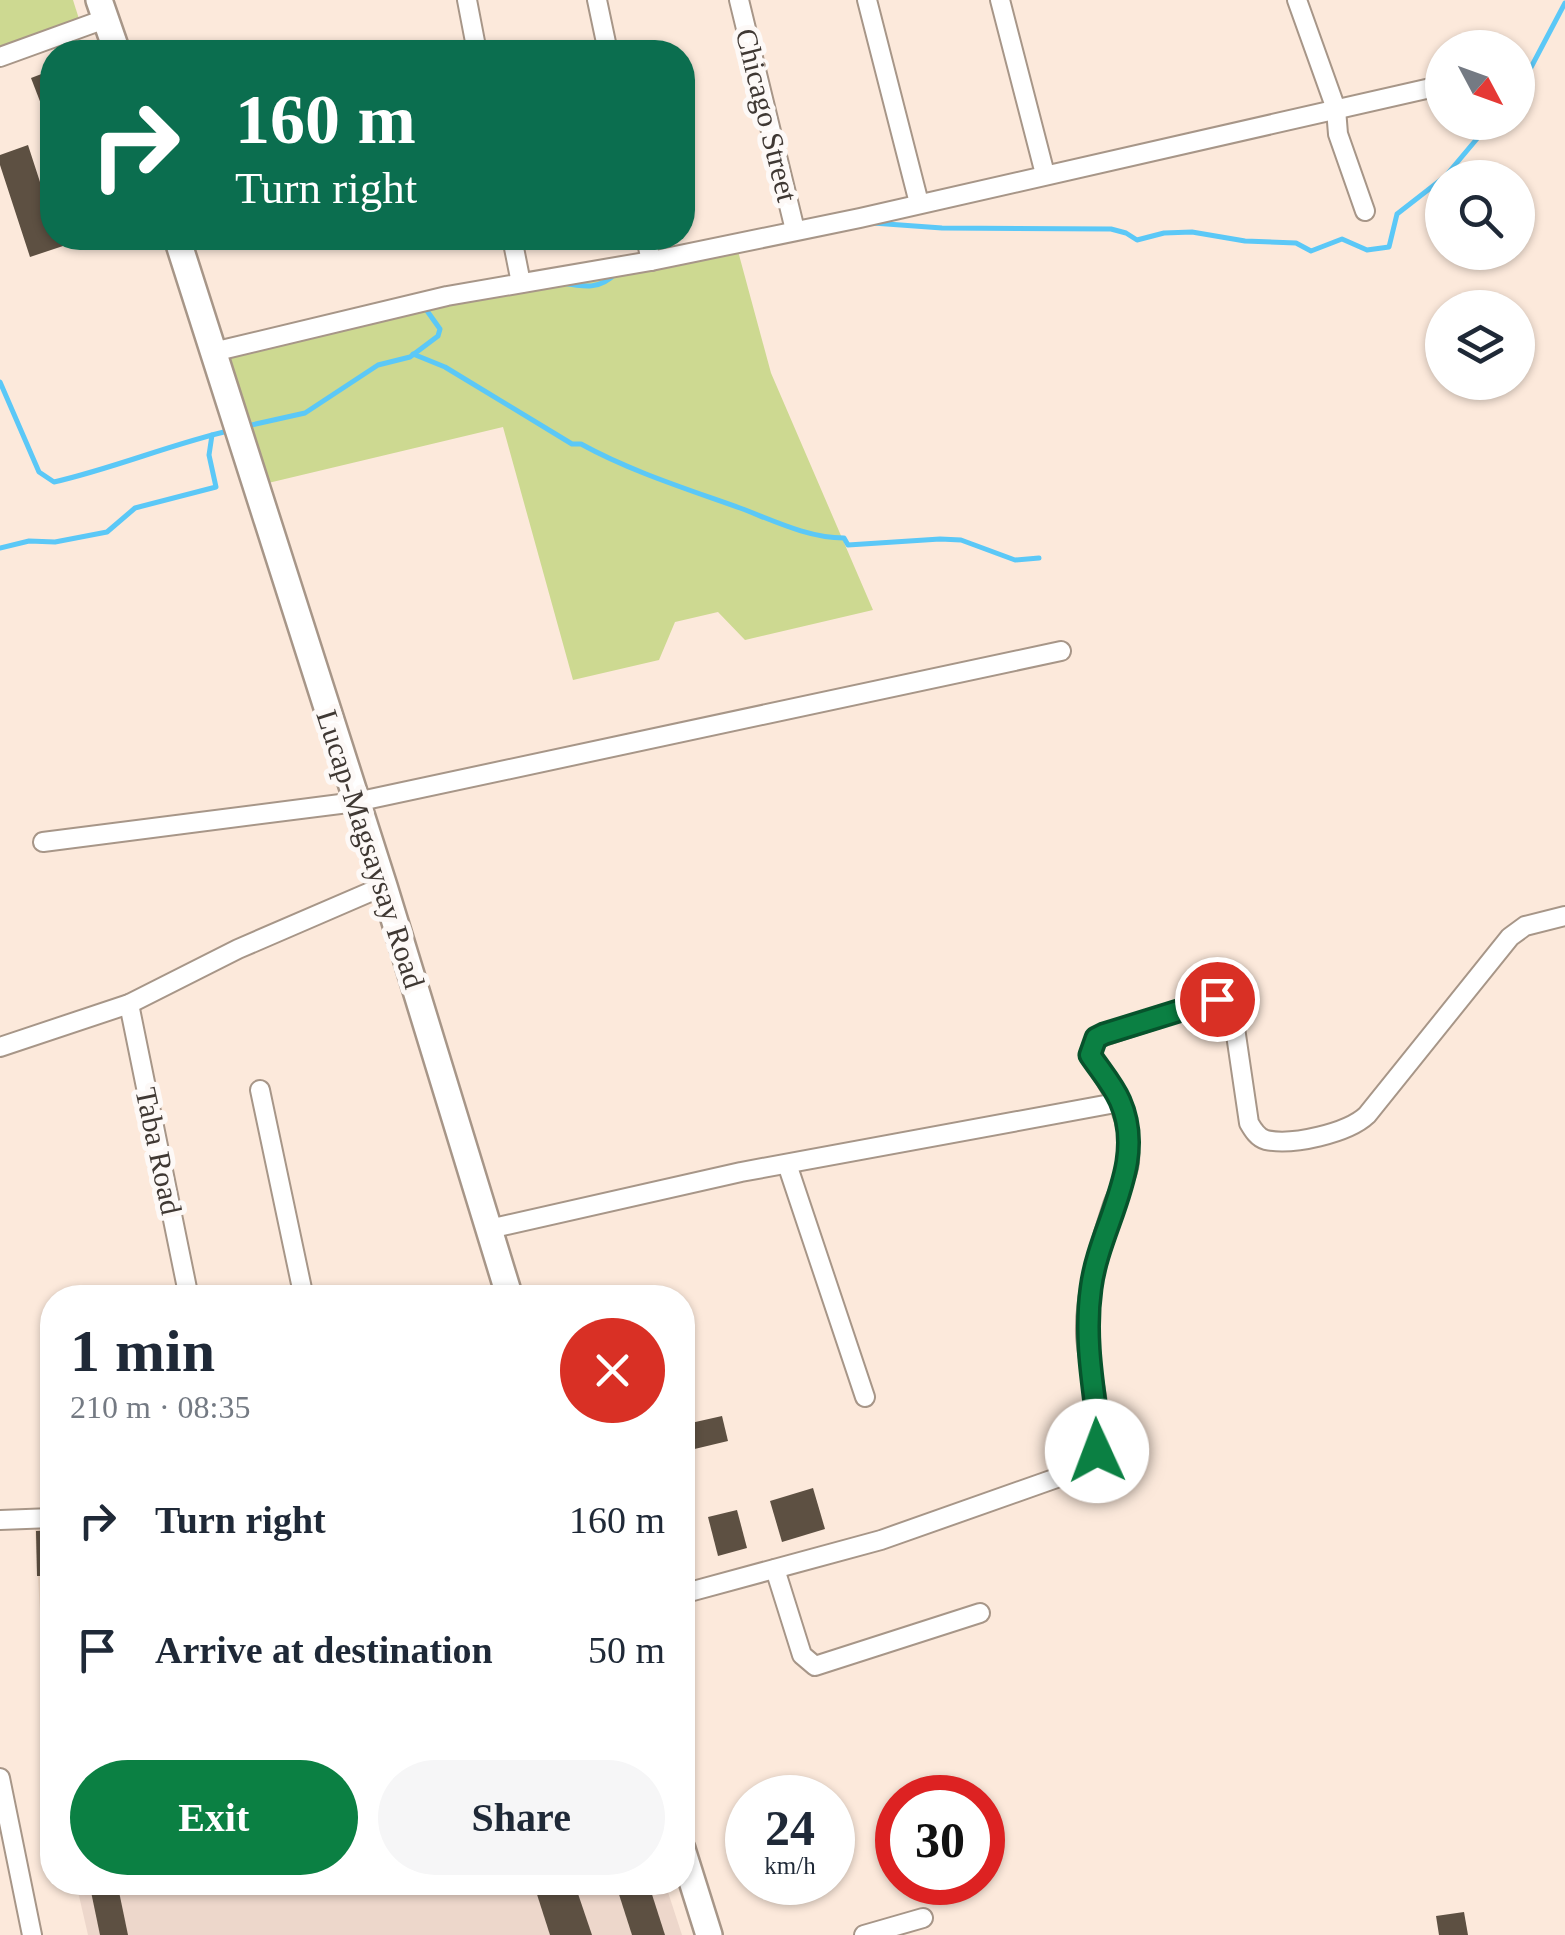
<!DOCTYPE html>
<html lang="en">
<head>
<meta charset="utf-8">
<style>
	:root { --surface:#fff; --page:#f6f6f7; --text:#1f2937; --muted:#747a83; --accent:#0b8043 }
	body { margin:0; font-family:"Times New Roman",serif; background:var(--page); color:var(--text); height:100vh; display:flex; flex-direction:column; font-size:38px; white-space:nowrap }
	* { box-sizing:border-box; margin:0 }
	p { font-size:32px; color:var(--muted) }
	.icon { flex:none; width:55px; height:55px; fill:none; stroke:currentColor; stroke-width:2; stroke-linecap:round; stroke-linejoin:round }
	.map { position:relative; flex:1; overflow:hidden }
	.panel { position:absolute; left:40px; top:1285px; width:655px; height:610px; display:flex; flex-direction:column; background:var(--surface); border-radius:40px; box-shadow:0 2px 8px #0004 }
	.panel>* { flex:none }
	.guide { position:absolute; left:40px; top:40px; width:655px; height:210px; border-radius:40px; box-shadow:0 2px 8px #0004; background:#0b6e4f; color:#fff; overflow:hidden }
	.needle { width:65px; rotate:131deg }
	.buttons { position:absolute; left:1425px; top:30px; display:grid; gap:20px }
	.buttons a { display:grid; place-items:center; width:110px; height:110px; border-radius:50%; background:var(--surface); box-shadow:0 2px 8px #0004; font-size:50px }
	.speed { position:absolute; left:725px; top:1775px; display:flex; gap:20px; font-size:50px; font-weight:700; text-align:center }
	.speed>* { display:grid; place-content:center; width:130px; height:130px; border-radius:50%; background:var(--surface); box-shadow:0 2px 8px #0004; line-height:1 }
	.speed small { font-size:25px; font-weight:400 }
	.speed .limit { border:15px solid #d22; background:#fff; color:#111 }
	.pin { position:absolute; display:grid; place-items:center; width:85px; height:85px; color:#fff; margin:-42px; border:5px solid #fff; border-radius:50%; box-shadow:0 2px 10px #0007 }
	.me { position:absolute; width:110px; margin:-55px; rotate:358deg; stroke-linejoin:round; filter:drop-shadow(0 0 8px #0008) }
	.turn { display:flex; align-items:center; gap:35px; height:210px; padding:0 30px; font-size:45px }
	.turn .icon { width:130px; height:130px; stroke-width:2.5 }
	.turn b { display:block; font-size:70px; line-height:85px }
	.round { display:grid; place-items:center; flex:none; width:105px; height:105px; border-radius:52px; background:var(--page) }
	.head { display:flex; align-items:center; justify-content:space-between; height:170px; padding:0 30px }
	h1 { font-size:60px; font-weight:600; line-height:75px }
	.action { display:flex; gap:20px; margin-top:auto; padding:20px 30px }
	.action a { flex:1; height:115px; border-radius:60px; background:var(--accent); color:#fff; font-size:40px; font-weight:600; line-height:115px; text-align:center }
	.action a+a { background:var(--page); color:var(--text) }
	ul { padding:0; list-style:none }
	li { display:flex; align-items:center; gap:30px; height:130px; padding:0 30px }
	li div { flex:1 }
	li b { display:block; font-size:38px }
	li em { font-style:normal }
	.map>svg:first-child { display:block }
	.built { fill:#f4dcc9 }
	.education { fill:#edd7cb }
	.green { fill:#cdd991 }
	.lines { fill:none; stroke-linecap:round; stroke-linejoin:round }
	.stream { stroke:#5bc8f7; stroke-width:5 }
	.building { fill:#5d5042 }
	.street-casing { stroke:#a79688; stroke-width:22 }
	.secondary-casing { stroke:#a79688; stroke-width:30 }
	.street { stroke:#fff; stroke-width:18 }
	.secondary { stroke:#fff; stroke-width:25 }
	.route-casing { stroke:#07532c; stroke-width:25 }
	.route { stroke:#0b8043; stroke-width:18 }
	.labels { text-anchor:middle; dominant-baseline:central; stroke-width:10; stroke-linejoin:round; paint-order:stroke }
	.street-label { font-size:30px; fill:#3f3833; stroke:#fdf9f7 }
</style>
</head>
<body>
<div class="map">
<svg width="1565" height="1935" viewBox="0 0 1565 1935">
	<rect width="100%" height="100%" fill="#fce9db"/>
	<polygon class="built" points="34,1516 52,1516 50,1768"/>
	<polygon class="education" points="76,1883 665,1883 682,1935 88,1935"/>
	<g class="green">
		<polygon points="0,0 73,0 79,19 0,46"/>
		<polygon points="735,240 771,373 873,610 745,640 718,612 675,622 659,660 573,680 503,427 264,484 225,346"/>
	</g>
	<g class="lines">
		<g class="stream">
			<polyline points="1518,92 1565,3"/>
			<polyline points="1444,178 1491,122"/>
			<polyline points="873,223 942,228 1111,229 1126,233 1137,240 1164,233 1192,232 1245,241 1296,243 1311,251 1342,239 1367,250 1389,247 1397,214 1442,179"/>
			<path d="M562,283C584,287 600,290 616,273"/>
			<path d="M413,354L445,367L572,444H581C630,471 687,489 740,508C772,520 808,538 844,538L848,545L940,539L961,540L1015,560L1039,558"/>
			<path d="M0,382L39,472L54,482C115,468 171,444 232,430"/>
			<polyline points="247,426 305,413 378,365 410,357 438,336 440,329 425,308"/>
			<polyline points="0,548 29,541 55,542 107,532 135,508 216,487 209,455 212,435"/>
		</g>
	</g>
	<g class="building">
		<polygon points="52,70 52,130 51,130 31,78"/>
		<polygon points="28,145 52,219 52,238 80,238 81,240 30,257 0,165 0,155"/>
		<polygon points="722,1416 728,1441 682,1452 682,1425"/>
		<polygon points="813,1488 825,1529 782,1542 770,1501"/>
		<polygon points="737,1510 747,1548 718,1556 708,1517"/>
		<polygon points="52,1530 52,1576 37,1576 36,1531"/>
		<polygon points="89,1882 117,1882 128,1935 100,1935"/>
		<polygon points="533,1882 574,1882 592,1935 550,1935"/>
		<polygon points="615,1882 648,1882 665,1935 632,1935"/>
		<polygon points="1464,1912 1468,1935 1439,1935 1436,1916"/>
	</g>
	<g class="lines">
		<defs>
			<g id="street">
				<polyline points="467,0 477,52"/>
				<polyline points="597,0 608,52"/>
				<polyline points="739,0 795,230"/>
				<polyline points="867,0 919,203"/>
				<polyline points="1000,0 1045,174"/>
				<polyline points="1297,0 1336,109 1338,134 1365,211"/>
				<polyline points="0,57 105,19"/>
				<polyline points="512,238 521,283"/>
				<polyline points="646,238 651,261"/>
				<polyline points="213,352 447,296 651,261 860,218 1435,87"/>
				<polyline points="43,842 356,802 1061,651"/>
				<polyline points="129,1004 189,1298"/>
				<polyline points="0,1047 129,1004 238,949 384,886"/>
				<polyline points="260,1090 304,1298"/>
				<polyline points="787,1164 865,1397"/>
				<polyline points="489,1229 741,1172 1121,1102"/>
				<polyline points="0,1520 52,1518"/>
				<polyline points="775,1569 802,1655 815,1666 980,1613"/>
				<path d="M682,1594L881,1540L1085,1468C1115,1432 1087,1376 1086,1333C1085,1291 1100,1245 1113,1205C1118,1191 1128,1176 1129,1162C1132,1118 1113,1090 1090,1055L1097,1038L1217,999L1225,1002L1234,1021L1249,1123C1253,1130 1258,1138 1266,1140C1292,1146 1348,1133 1367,1115L1510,937L1525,926L1565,916"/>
				<polyline points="0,1778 32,1935"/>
				<polyline points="864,1935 923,1918"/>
			</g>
			<g id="secondary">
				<polyline points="99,0 117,52"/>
				<polyline points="177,238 384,886 510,1298"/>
				<polyline points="682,1849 709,1935"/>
			</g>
		</defs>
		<use href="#street" class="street-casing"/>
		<use href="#secondary" class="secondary-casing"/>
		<use href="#street" class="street"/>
		<use href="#secondary" class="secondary"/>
	</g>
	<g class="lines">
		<defs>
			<path id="route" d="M1097,1451L1099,1434C1093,1385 1084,1338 1091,1288C1099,1225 1148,1164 1120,1101C1113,1085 1100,1070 1090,1055L1096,1038L1104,1034L1217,999"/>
		</defs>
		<use href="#route" class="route-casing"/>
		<use href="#route" class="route"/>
	</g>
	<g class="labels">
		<g class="street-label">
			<text transform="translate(767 115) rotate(76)">Chicago Street</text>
			<text transform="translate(371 849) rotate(72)">Lucap-Magsaysay Road</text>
			<text transform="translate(159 1151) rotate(78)">Taba Road</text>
		</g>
	</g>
</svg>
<div class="buttons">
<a><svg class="needle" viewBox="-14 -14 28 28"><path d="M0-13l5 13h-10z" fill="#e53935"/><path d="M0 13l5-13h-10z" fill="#747a83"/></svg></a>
<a><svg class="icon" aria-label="search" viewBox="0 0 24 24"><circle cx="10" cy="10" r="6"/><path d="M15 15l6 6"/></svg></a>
<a><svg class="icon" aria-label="layers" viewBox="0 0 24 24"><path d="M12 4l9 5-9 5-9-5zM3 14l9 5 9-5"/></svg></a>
</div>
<div class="speed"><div>24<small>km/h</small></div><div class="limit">30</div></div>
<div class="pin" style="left:1217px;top:999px;background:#d93025"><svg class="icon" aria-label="arrive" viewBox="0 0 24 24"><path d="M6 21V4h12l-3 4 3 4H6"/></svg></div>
<svg class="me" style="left:1097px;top:1451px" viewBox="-20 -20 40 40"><circle r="19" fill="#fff"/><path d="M0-13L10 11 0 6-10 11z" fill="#0b8043"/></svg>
<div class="guide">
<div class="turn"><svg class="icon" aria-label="right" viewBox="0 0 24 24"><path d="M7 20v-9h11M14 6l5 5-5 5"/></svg><div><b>160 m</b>Turn right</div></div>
</div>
<section class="panel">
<div class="head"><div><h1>1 min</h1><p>210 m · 08:35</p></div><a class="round" style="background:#d93025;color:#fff"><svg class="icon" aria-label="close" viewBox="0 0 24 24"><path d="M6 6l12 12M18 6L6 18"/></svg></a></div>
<ul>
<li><svg class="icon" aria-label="right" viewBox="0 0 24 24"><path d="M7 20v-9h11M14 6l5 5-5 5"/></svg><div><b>Turn right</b></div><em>160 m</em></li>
<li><svg class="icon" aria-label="arrive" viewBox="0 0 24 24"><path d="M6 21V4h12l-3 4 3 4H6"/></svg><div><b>Arrive at destination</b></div><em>50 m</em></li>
</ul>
<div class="action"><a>Exit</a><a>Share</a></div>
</section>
</div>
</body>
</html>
